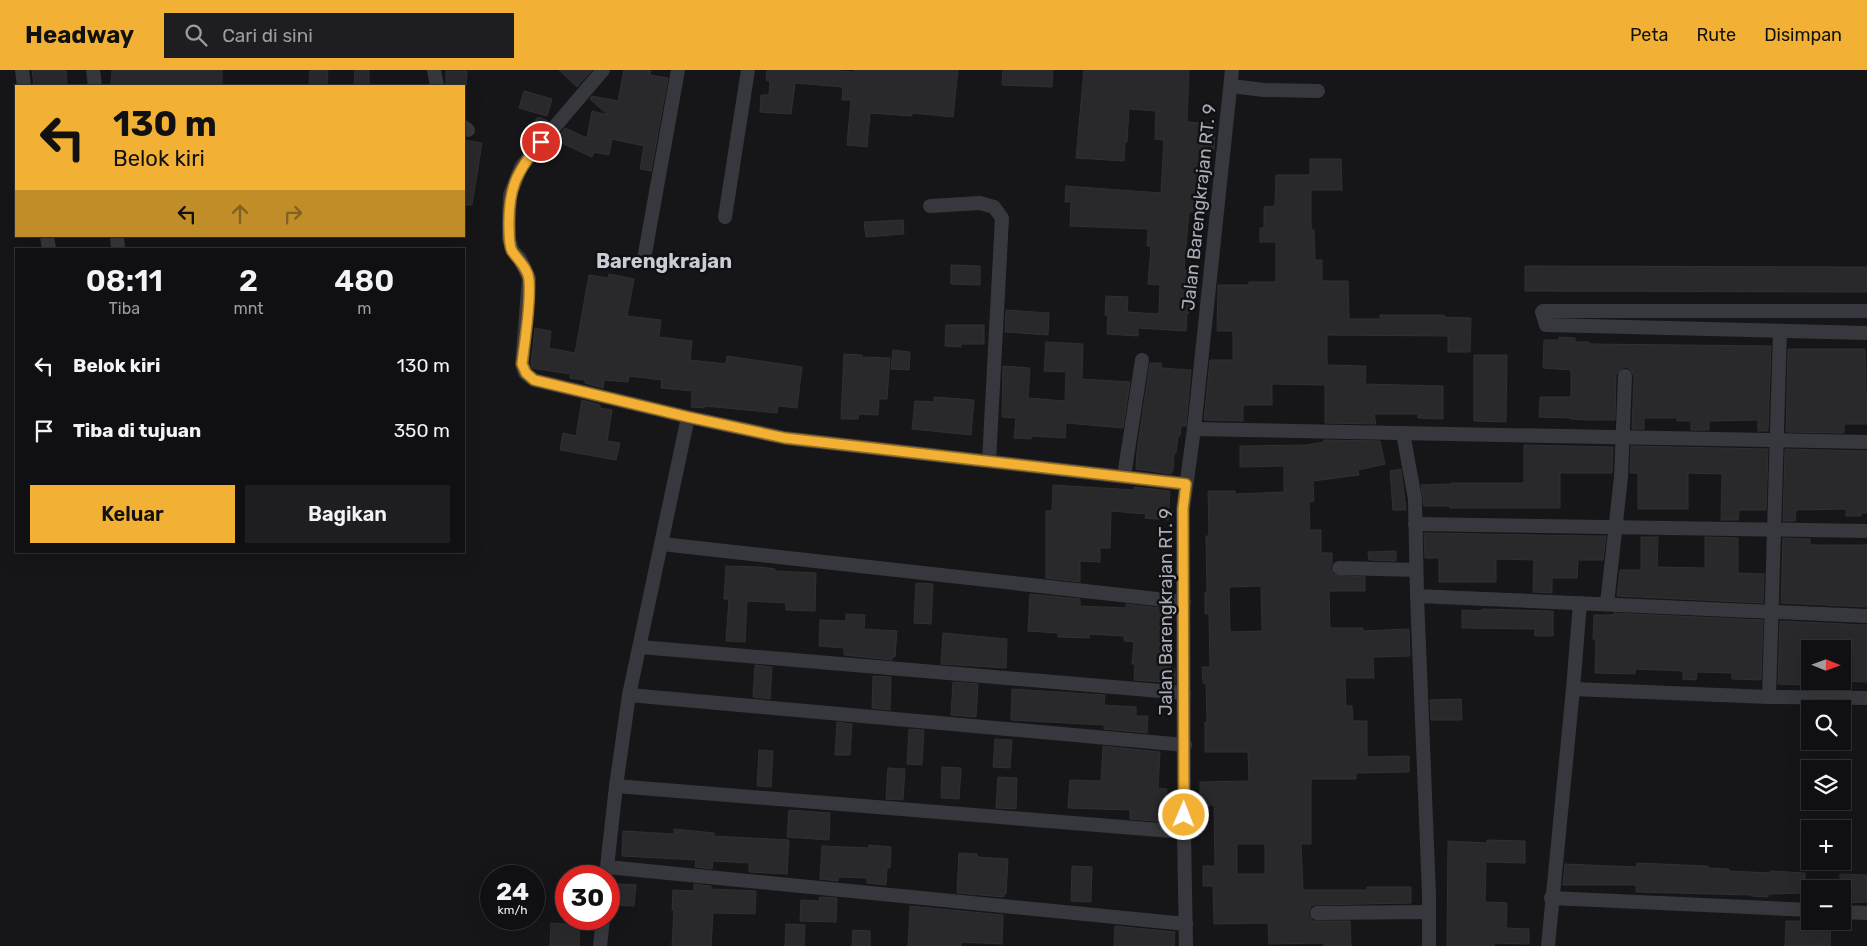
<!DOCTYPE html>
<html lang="id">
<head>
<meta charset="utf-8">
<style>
	:root { --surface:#101012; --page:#1e1e20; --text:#f1f3f6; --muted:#9c9d9f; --line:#303032; --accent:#f2b134 }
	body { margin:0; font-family:Rubik,sans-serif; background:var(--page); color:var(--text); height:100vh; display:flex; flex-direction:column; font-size:19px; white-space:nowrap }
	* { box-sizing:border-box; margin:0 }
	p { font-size:16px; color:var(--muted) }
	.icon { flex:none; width:28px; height:28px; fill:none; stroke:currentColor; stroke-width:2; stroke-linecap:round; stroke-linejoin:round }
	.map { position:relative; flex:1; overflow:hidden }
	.drawer { position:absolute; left:15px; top:178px; width:450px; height:305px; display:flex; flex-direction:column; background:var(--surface); border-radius:0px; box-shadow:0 5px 20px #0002,0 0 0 1px var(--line) }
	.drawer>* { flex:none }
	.top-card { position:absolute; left:15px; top:15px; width:450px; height:152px; border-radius:0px; box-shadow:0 5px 20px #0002,0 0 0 1px var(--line); background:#f2b134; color:#111; overflow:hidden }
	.needle { width:32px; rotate:91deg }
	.tools { position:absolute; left:1801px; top:570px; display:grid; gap:10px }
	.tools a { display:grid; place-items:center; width:50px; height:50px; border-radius:0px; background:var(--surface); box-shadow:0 5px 20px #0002,0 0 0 1px var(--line); font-size:25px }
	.speed { position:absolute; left:480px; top:795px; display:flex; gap:10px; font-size:25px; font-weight:700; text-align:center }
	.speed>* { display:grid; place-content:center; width:65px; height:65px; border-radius:50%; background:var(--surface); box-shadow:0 5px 20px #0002,0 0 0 1px var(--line); line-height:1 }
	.speed small { font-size:12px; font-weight:400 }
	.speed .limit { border:8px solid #d22; background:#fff; color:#111 }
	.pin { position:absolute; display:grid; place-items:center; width:42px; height:42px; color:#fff; margin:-21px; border:2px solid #fff; border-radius:50%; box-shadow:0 1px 5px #0007 }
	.me { position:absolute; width:55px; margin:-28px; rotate:1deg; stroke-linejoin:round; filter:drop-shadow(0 0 4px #0008) }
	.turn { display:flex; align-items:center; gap:18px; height:105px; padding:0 15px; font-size:22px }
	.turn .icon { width:65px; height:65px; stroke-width:2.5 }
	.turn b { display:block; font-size:35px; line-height:42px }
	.lanes { display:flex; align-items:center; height:48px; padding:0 15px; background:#0003; justify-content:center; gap:25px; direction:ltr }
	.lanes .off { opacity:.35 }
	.eta { display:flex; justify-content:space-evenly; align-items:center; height:85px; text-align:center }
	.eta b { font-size:30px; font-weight:600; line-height:35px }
	.action { display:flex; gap:10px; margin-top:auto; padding:10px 15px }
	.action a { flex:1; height:58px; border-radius:0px; background:var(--accent); color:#111; font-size:20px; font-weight:600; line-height:58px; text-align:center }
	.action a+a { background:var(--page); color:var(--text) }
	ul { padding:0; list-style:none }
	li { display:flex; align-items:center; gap:15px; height:65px; padding:0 15px }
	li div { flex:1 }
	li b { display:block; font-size:19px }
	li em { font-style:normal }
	header { display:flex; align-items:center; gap:30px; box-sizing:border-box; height:70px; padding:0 25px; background:var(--accent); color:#111 }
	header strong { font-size:24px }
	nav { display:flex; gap:28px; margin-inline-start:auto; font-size:18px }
	.search { width:350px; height:45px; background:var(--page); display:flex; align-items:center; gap:12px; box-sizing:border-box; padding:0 18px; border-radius:0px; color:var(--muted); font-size:19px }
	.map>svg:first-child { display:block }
	.building { fill:#29292c; stroke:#303034; fill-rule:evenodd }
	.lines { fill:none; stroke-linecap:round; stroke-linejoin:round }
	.street { stroke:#37383d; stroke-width:14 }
	.route-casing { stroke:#9d7322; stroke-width:12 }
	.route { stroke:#f2b134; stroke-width:9 }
	.labels { text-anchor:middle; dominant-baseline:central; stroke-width:5; stroke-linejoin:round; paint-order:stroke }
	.street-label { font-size:18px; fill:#a8adb8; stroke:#111113 }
	.quarter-label { font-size:20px; font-weight:bold; fill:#c9ccd4; stroke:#111113 }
</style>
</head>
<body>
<header>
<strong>Headway</strong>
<div class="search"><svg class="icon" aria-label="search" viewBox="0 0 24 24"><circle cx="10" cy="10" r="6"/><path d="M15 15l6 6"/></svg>Cari di sini</div>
<nav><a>Peta</a><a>Rute</a><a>Disimpan</a></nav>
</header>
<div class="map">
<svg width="1867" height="876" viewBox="0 0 1867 876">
	<rect width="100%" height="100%" fill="#161618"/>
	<g class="building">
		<polygon points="32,0 66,0 67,16 34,16"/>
		<polygon points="112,0 222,0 222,16 111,16"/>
		<polygon points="310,0 328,0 327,16 309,16"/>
		<polygon points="355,0 369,0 369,16 354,16"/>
		<polygon points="559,0 592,0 577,17"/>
		<polygon points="624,0 651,0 650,5 668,8 651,101 640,99 644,76 612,69 609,85 594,82 592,87 555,70 565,58 587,68 592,41 608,45 590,29 592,26 618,31"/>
		<polygon points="767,0 829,0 854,2 854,0 958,0 953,47 912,43 912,46 870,43 867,77 847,75 851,30 842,30 843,17 795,13 791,44 760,42 761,25 769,25 770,11 766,10"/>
		<polygon points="1003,0 1053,0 1052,17 1002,15"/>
		<polygon points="1084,0 1189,0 1187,52 1215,54 1214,80 1199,79 1195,142 1189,142 1184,200 1191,201 1189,243 1187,243 1186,261 1138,258 1138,266 1107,264 1108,245 1105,245 1106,226 1128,227 1127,242 1159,244 1160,215 1148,214 1151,176 1147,176 1148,159 1070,156 1071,132 1065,132 1066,116 1161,123 1164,70 1155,69 1156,41 1129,39 1127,72 1125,72 1124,91 1076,88"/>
		<polygon points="446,1 467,1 466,16 446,16"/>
		<polygon points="524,21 552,29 547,46 519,38"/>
		<polygon points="538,47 548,51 538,63 527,59"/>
		<polygon points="464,70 482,73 472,135 464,135"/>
		<polygon points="1310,89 1341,89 1342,120 1311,120 1311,160 1314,160 1315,190 1322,190 1322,211 1348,211 1349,249 1380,249 1380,245 1444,245 1444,247 1471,248 1470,282 1448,282 1448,266 1327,265 1327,295 1366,296 1365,314 1443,316 1443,349 1418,348 1418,344 1374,344 1376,354 1325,353 1325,315 1272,314 1272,335 1243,335 1243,351 1204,350 1210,290 1233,290 1233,261 1217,261 1218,215 1249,215 1249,212 1276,212 1276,172 1260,172 1260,158 1264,158 1264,137 1275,136 1276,105 1310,105"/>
		<polygon points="903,150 904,164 866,167 864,152"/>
		<polygon points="951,195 980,196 980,215 951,214"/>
		<polygon points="1525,196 1867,197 1867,222 1525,221"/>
		<polygon points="609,204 634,209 627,246 661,250 659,267 692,271 690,290 726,294 727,286 802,297 797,338 778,336 777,343 705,336 704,338 691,337 692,321 661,318 662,310 629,306 628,312 604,310 603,318 585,313 585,310 570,308 570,304 532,298 531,293 535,258 551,261 549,278 575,283 589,205 608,208"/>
		<polygon points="1006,240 1049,243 1048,265 1005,262"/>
		<polygon points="946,255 984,255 984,274 961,274 961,277 945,276"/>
		<polygon points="1559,267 1575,268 1575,272 1589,272 1589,274 1771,276 1768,361 1758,361 1758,350 1709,351 1709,360 1691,360 1691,351 1677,351 1677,348 1644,348 1644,359 1632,359 1634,306 1630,299 1626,297 1621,299 1616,305 1615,350 1588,350 1571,349 1571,348 1539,347 1540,327 1571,327 1571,300 1543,298 1544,270 1559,270"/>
		<polygon points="1046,272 1083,274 1082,309 1130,312 1123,358 1066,353 1065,368 1031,366 1031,369 1014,368 1016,348 1002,347 1003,296 1030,298 1028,328 1065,331 1066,302 1044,301"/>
		<polygon points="1788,279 1865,279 1867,354 1844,354 1844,363 1786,362"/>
		<polygon points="893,280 910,282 909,300 891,299"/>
		<polygon points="844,284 862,285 861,287 890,288 887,329 879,329 878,345 859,344 858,349 841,349"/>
		<polygon points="1474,285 1507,285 1506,352 1474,351"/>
		<polygon points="1150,293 1161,293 1161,298 1191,300 1186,356 1181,356 1180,366 1178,366 1176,383 1174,383 1173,401 1172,401 1171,404 1136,399 1137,381"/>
		<polygon points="934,327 974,330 971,365 912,359 915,331 934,332"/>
		<polygon points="582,330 600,335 600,338 612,340 607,371 620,373 616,390 560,380 563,363 576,366"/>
		<path d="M1324,370L1380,371L1385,394L1358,400L1359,405L1313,411L1314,431L1309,432L1310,460H1321V483H1332V493L1330,498L1334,505L1365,507V521H1329L1330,558H1363V561L1409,559L1410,586L1373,587L1374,608H1345L1346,636H1352L1353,651H1367V687L1409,686V702L1356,703V709H1311V774H1301L1303,820H1367V817H1411V833L1313,835L1310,838L1308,844L1313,851H1350L1351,876H1324V873L1269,874L1268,853L1214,854L1213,816H1203V796H1215L1214,735H1200V712L1249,711L1248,682H1205V652H1207L1206,613H1203L1202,597H1210L1209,544H1205V522H1207L1206,466H1209L1208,421H1235V424L1284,422V396L1240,397V376L1306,375L1324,372ZM1261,516L1262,561L1230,562L1229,517ZM1237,774H1265V804H1237Z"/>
		<polygon points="1524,375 1613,377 1612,403 1560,403 1560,438 1450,438 1450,436 1424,436 1421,415 1451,414 1451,413 1524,413"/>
		<polygon points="1631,376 1768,379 1766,440 1739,440 1738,450 1721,450 1722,404 1688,403 1688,439 1638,439 1638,403 1630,403"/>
		<polygon points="1785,379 1867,381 1867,443 1861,443 1861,446 1846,446 1846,439 1796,440 1795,451 1783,451"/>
		<polygon points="1401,399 1406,440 1393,440 1390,401"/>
		<polygon points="1053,415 1134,420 1134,417 1170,421 1168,450 1145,448 1146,444 1111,441 1110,478 1100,478 1100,492 1080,491 1080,512 1046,508 1046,441 1052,441"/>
		<polygon points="1424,463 1596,466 1606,466 1603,490 1578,490 1577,508 1552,508 1552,523 1533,522 1534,490 1496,489 1496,512 1439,512 1439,488 1425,488"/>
		<polygon points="1641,467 1658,467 1657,497 1705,498 1705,467 1738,468 1738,503 1764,504 1763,533 1617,526 1620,500 1641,500"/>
		<polygon points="1783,468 1810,469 1810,475 1867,475 1867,537 1781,533"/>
		<polygon points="1396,481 1396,491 1369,490 1368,482"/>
		<polygon points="726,496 760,497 775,499 775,501 816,503 815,541 786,540 786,533 747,531 745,572 726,571 729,529 724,529"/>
		<polygon points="916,513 933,514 931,554 914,553"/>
		<polygon points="1030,524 1080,529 1080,536 1126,538 1126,534 1169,539 1167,582 1171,583 1170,598 1175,599 1175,613 1134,610 1135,594 1132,594 1134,572 1124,571 1124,566 1089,564 1089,568 1058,567 1058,563 1028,561"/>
		<polygon points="1482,539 1553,541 1553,566 1535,566 1535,559 1462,558 1462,540 1482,541"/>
		<polygon points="1614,543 1763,550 1761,610 1732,609 1732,603 1697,602 1696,610 1683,609 1683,601 1635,599 1635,604 1595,603 1596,569 1593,569 1594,545 1614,545"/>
		<polygon points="846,544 865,545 864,559 897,561 895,587 892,587 892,590 844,585 844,578 819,576 820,550 846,551"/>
		<polygon points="1780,551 1867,555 1867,612 1842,611 1842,579 1810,579 1810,615 1778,614"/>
		<polygon points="943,563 1007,569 1006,598 941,594"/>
		<polygon points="755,595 772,597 770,629 753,627"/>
		<polygon points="873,606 891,607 890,640 872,638"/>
		<polygon points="953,612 978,614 976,647 951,645"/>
		<polygon points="1012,619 1105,625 1104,635 1136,637 1136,646 1148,646 1147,663 1104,659 1104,655 1011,650"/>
		<polygon points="1461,629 1462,650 1431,650 1430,630"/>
		<polygon points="837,652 852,654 850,685 835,685"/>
		<polygon points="909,659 924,660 922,695 907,694"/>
		<polygon points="995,669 1012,670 1010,698 993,697"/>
		<polygon points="1103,676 1160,682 1158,718 1167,719 1165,752 1130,749 1130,740 1068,738 1070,710 1101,711"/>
		<polygon points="759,680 773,681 771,717 757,716"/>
		<polygon points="942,697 961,698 959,729 941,728"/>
		<polygon points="888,698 905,699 903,730 886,729"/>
		<polygon points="998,707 1017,708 1016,739 996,738"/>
		<polygon points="789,740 830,743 829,770 787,767"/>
		<polygon points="674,759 714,763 714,766 789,770 787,804 749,802 749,793 713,791 712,799 695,797 696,790 622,786 623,761 674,764"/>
		<polygon points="1487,770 1525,771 1525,793 1486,792 1485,832 1507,833 1506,858 1529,859 1529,874 1494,873 1494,876 1447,876 1448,771 1487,773"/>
		<polygon points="869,775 891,777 890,798 887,798 886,815 867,813 867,808 839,807 838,811 820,809 822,776 869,778"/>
		<polygon points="959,783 977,784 977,787 1008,789 1006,824 1004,824 1004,827 957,823"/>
		<polygon points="1637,793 1708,796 1708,798 1729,799 1729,801 1770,803 1770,801 1805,803 1805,823 1768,824 1768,827 1751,826 1751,825 1636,822 1636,815 1563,815 1565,794 1637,797"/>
		<polygon points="1072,796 1092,797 1091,832 1071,831"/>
		<polygon points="1840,804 1867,805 1867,832 1842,833 1842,819 1840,819"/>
		<polygon points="618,814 636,815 634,836 616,835"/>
		<polygon points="694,814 711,816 711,819 756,821 755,844 713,843 711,876 672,876 674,840 672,840 673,820 694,821"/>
		<polygon points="820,827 837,828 836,852 800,851 801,830 819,831"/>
		<polygon points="910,836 1003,845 1002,874 961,872 961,876 908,876"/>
		<polygon points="1786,851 1831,851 1830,876 1785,876"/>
		<polygon points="551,853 580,855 579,876 550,876"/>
		<polygon points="786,854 805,855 804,876 785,876"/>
		<polygon points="1115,856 1175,862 1174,876 1114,876"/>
		<polygon points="853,860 870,861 870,876 852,876"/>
	</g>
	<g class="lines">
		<g class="street">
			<polyline points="22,0 24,16"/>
			<polyline points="93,0 95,16"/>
			<polyline points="434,0 437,16"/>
			<polyline points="603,0 529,87 521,97 510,125 509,147 509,169 512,180 520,189 529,208 522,294 525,303 534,310 688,347 785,368 1186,414"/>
			<polyline points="1231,16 1264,20 1318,21"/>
			<polyline points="464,57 468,60"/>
			<polyline points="930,136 980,133 994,137 1002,148 989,391"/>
			<polyline points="725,147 748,0"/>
			<polyline points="47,166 49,179"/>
			<polyline points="117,166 118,179"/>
			<polyline points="644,189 678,0"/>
			<polyline points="1867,241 1543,241 1542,242 1546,255 1867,263"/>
			<polyline points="688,347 629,625 1185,675"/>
			<polyline points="1194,359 1867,372"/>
			<polyline points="1403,363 1415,429 1417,526 1429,824 1429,876"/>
			<polyline points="1124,406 1142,290"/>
			<polyline points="1415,454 1867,461"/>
			<polyline points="662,474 1184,532"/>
			<polyline points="1339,498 1416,500"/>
			<polyline points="1417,526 1867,546"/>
			<polyline points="1607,534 1621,407 1625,306"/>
			<polyline points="640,577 1184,623"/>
			<polyline points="1573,619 1769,627 1867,628"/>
			<polyline points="629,625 616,716 1184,762"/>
			<polyline points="1769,627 1780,261"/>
			<polyline points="1829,628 1829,611"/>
			<polyline points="616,716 607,797 1186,854"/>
			<polyline points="1551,828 1810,840"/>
			<polyline points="1842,842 1867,843"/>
			<polyline points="1317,843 1429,842"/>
			<polyline points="600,876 603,849"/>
			<polyline points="1186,876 1184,762 1183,439 1194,359 1232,0"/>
			<polyline points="1548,876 1573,619 1580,533"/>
		</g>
	</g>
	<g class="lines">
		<defs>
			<path id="route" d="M541,72C516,102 508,119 509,158C509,165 509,175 512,181C518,190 528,198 529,210C531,236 525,268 522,294L526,303L534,310L688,347L785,368L1186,414L1183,439L1184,745"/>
		</defs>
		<use href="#route" class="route-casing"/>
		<use href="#route" class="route"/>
	</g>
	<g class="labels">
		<g class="street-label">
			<text transform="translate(1199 137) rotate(-84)">Jalan Barengkrajan RT. 9</text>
			<text transform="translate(1166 542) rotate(-90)">Jalan Barengkrajan RT. 9</text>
		</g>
		<g class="quarter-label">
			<text x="664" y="191">Barengkrajan</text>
		</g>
	</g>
</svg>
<div class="tools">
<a><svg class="needle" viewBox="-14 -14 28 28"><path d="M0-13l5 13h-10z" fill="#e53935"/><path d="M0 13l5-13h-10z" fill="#9c9d9f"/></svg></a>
<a><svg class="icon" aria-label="search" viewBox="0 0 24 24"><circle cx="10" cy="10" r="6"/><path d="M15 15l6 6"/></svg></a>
<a><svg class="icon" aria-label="layers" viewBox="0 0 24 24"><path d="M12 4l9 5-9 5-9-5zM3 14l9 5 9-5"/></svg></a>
<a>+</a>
<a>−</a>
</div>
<div class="speed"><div>24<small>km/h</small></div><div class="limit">30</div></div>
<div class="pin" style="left:541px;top:72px;background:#d93025"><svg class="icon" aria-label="arrive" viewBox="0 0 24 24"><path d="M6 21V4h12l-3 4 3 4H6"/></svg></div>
<svg class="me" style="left:1184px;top:745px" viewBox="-20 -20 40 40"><circle r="17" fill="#f2b134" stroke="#fff" stroke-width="3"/><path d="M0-11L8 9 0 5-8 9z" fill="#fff"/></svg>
<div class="top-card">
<div class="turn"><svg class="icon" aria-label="left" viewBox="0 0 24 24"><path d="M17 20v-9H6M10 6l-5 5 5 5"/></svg><div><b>130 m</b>Belok kiri</div></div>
<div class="lanes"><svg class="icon" aria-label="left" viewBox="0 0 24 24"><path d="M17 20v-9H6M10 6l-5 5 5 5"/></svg><svg class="icon off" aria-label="ahead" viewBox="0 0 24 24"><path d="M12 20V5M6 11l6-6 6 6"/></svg><svg class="icon off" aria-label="right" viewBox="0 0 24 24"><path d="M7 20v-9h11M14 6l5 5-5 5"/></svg></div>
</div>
<section class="drawer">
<div class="eta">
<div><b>08:11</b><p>Tiba</p></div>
<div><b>2</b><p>mnt</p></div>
<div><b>480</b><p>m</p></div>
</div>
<ul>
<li><svg class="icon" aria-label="left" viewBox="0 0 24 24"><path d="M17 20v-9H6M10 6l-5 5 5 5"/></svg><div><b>Belok kiri</b></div><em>130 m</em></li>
<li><svg class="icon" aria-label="arrive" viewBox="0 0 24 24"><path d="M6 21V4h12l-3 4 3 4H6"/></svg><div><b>Tiba di tujuan</b></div><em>350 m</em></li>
</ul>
<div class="action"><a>Keluar</a><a>Bagikan</a></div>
</section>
</div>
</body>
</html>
